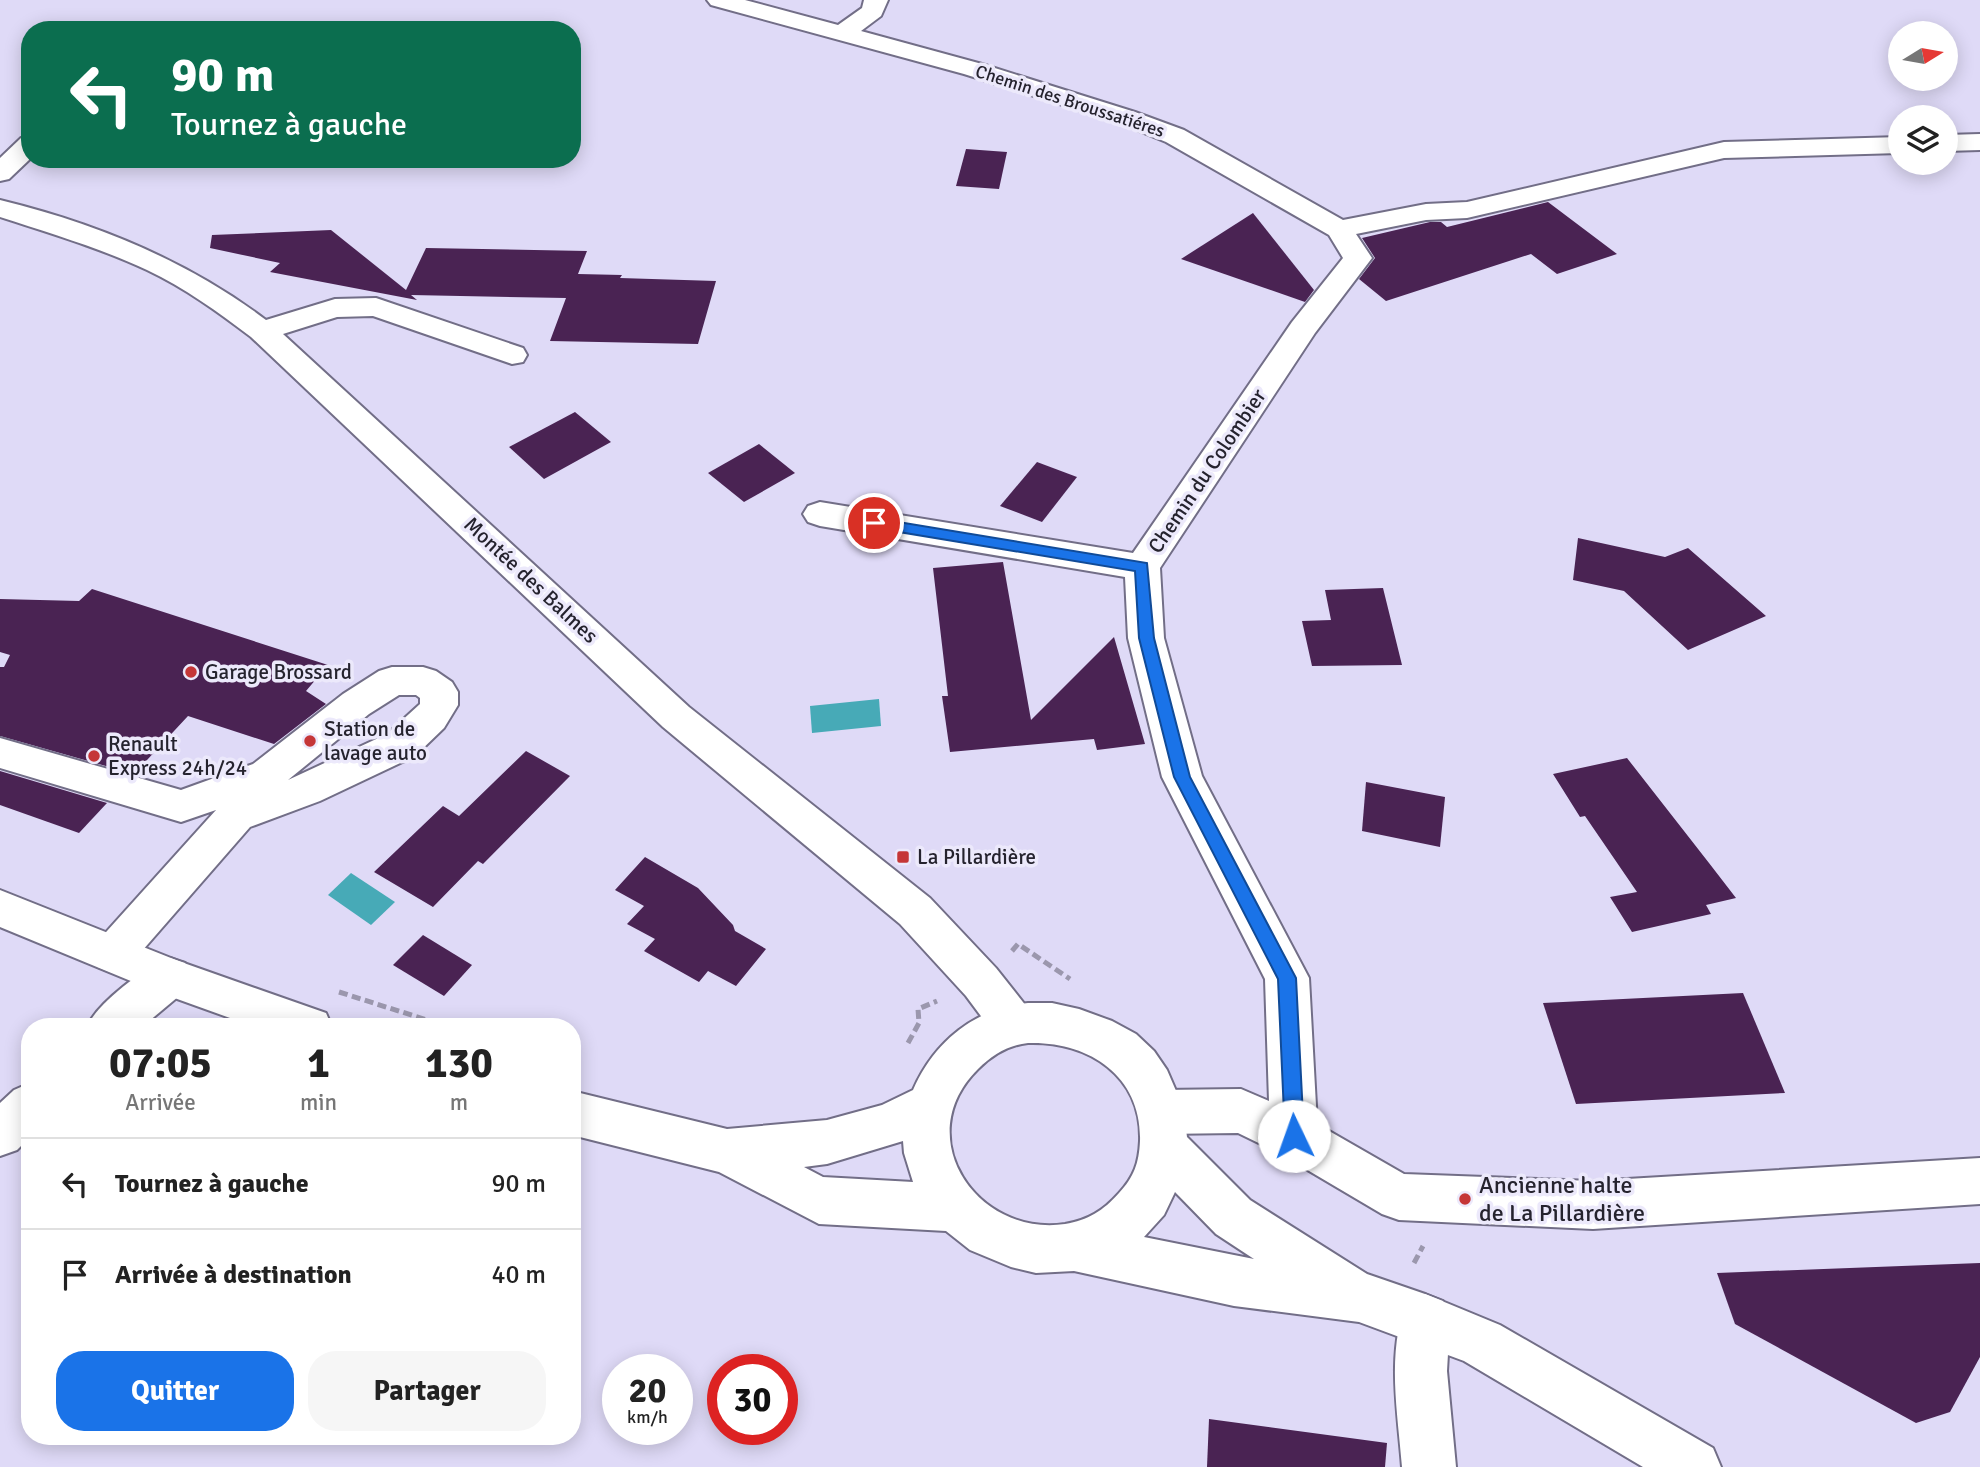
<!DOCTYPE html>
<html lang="fr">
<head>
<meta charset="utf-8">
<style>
	:root { --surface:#fff; --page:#f6f6f6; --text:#222; --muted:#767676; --line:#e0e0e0; --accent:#1a73e8 }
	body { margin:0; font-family:Signika,sans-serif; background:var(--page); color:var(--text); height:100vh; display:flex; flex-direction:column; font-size:26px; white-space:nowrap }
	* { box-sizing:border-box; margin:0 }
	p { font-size:23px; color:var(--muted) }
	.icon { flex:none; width:38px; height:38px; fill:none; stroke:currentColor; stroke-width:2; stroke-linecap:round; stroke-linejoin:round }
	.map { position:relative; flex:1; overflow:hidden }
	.sheet { position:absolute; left:21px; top:1018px; width:560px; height:427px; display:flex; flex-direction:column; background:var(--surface); border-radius:28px; box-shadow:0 4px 18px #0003 }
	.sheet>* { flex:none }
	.top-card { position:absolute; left:21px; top:21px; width:560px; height:147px; border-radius:28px; box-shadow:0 4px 18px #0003; background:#0b6e4f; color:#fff; overflow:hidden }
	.needle { width:46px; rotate:79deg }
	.buttons { position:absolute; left:1888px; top:21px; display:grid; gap:14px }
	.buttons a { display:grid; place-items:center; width:70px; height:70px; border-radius:50%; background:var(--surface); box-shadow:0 4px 18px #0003; font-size:35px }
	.speed { position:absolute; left:602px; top:1354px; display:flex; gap:14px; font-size:35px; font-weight:700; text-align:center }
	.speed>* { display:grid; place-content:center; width:91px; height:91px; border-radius:50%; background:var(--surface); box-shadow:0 4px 18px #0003; line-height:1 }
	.speed small { font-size:18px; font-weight:400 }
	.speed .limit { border:10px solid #d22; background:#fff; color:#111 }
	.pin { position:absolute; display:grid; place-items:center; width:60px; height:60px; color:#fff; margin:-30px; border:4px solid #fff; border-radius:50%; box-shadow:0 2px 7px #0007 }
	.me { position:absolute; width:77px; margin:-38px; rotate:357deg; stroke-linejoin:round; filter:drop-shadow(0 0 5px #0008) }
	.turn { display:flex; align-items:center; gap:24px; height:147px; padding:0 35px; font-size:32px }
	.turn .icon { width:91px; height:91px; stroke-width:2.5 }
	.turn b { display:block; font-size:49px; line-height:60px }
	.eta { display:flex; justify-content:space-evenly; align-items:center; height:119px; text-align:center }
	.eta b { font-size:42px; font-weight:800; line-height:49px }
	.action { display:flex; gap:14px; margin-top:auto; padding:14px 35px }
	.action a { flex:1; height:80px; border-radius:28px; background:var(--accent); color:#fff; font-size:28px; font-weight:800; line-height:80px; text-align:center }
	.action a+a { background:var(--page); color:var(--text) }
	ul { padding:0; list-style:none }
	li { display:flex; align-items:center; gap:21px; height:91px; padding:0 35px; border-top:2px solid var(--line) }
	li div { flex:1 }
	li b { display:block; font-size:26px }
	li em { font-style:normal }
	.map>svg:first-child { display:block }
	.water { fill:#47aab7 }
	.building { fill:#4a2353 }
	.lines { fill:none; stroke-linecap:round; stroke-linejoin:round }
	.minor-casing { stroke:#726e87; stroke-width:4 }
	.major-casing { stroke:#726e87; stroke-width:4 }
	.path { stroke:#9b97ad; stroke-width:5; stroke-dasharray:9 4.5; stroke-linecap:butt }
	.minor { fill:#fff; fill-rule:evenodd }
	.major { fill:#fff; fill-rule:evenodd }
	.route { fill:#1a73e8; stroke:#114b97; stroke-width:2 }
	.poi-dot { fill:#c53637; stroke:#ece9fb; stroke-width:2.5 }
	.labels { text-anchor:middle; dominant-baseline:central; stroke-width:7; stroke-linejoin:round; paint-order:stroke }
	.far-street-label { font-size:18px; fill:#25232e; stroke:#ece9fb }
	.street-label { font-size:21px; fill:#25232e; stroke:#ece9fb }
	.poi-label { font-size:21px; fill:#25232e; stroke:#ece9fb; text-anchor:start }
	.near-poi-label { font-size:24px; fill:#25232e; stroke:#ece9fb; text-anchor:start }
</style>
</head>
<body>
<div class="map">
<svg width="1980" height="1467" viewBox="0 0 1980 1467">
	<rect width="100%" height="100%" fill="#dfdaf7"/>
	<g class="water">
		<polygon points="879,699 881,726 812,733 810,706"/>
		<polygon points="351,873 395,902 371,925 328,895"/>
	</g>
	<g class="building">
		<polygon points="966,149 1007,152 999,189 956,186"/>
		<polygon points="1548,202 1617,254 1557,274 1531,254 1386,301 1359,279 1375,258 1362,238 1430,222 1441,222 1447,227"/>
		<polygon points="1253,213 1314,290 1305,302 1181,259"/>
		<polygon points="331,230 406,290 426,248 587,251 578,274 622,275 620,278 716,281 698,344 550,341 566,298 411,295 417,300 270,272 280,263 210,248 212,235"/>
		<polygon points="575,412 611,442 544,479 509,447"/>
		<polygon points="759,444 795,473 744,502 708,473"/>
		<polygon points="1037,462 1077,477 1042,522 1000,506"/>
		<polygon points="1578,538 1665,557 1688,548 1766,616 1688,650 1624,591 1573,580"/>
		<polygon points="1003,562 1031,720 1114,637 1145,744 1097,750 1094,739 950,752 942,696 948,696 933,568"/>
		<polygon points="1383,588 1402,665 1312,666 1302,621 1331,620 1325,590"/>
		<polygon points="92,589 328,665 306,691 326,704 274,744 188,716 134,774 0,736 0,667 4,667 10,655 0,652 0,599 79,601"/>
		<polygon points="526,751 570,776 483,864 478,861 433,907 374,872 443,806 459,816"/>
		<polygon points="1627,758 1709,863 1736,898 1706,905 1711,914 1632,932 1610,897 1637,892 1585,816 1580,817 1553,774"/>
		<polygon points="0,771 107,803 79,833 0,805"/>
		<polygon points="1366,782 1445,797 1440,847 1362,831"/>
		<polygon points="645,857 698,888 733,925 735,931 766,949 736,986 708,971 699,982 644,951 655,939 627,924 644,906 615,890"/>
		<polygon points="423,935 472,965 444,996 393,965"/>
		<polygon points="1743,993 1785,1093 1576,1104 1543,1003"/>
		<polygon points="1980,1263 1980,1357 1950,1412 1916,1423 1735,1324 1717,1273"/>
		<polygon points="1209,1419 1387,1443 1385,1467 1207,1467"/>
	</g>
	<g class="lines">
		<defs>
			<g id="minor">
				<polygon points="707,0 745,0 838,25 862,8 864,0 888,0 881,16 861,31 982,64 1135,112 1184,130 1343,220 1426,204 1467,202 1724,142 1900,137 1900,153 1724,158 1467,218 1426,220 1356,234 1372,258 1315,333 1160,568 1164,638 1202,776 1309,978 1317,1124 1404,1174 1593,1181 1980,1158 1980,1204 1593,1229 1399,1220 1382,1214 1277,1152 1238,1133 1162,1134 1146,1127 1139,1112 1146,1097 1162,1090 1241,1089 1269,1101 1265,979 1162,777 1128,638 1125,577 820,526 808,522 803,514 808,506 820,502 1133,553 1292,322 1343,258 1329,235 1166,142 1117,122 964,74 711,5"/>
				<polygon points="1980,134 1980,150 1946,151 1946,135"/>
				<polygon points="30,136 30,159 9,179 0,181 0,158 21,138"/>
				<path d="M0,200C95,223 188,261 266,320L335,299L376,298L523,348L527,355L523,362L512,364L373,316L337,317L283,334L689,707L930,898L996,968L1030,1011L1036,1025L1030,1039L1014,1045L998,1039L966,996L900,924L663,727L251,337C218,312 185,288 147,270C100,248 49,233 0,217Z"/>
				<path d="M392,667H423L436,671L452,682L458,692V705L444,728L415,756L320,801L250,827L128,967L113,973L98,967L91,954L98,941L216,810L181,822L0,768V738L181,790L253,764L343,694L379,671ZM399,695H416L420,698V704L387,734L288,780L369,714Z"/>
				<path d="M170,958L185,963L192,977L185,991L142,1027H87C97,1003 145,967 170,958Z"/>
				<polygon points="30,1083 30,1137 17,1150 0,1156 0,1103 14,1090"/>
				<path d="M1425,1294L1443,1301L1450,1319L1447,1371L1456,1467H1402C1398,1413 1386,1352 1407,1301Z"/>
			</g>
			<g id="major">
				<polygon points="0,890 181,962 326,1013 332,1027 255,1027 155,991 0,927"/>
				<path d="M1028,1003H1052L1079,1009L1112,1021L1136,1034L1154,1051L1167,1070L1183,1107L1187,1137L1250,1200L1367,1274L1425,1294L1500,1325L1713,1448L1721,1467H1643L1464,1361L1359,1322L1234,1306L1074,1271L1036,1273L1011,1267L970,1250L946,1231L819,1224L719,1172L572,1135V1091L727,1129L827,1120L882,1105L913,1090C934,1042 975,1008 1028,1003ZM1028,1043C1089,1041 1142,1076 1140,1141C1139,1163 1134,1177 1119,1193C1103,1211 1088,1220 1065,1224C977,1237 909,1137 978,1069C992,1055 1008,1045 1028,1043ZM903,1141L904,1153L913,1182L823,1177L804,1167L827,1164ZM1175,1192L1216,1234L1254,1259L1144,1237L1164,1215Z"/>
			</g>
		</defs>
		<use href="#minor" class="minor-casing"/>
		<use href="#major" class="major-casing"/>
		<g class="path">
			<polyline points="1012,951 1018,944 1070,979"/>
			<polyline points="339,992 449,1027"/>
			<polyline points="908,1043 919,1023 918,1009 937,1001"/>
			<polyline points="1414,1263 1423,1246"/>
		</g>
		<use href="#minor" class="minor"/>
		<use href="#major" class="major"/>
	</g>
	<polygon class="route" points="874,518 1147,563 1154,638 1190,777 1296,978 1304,1136 1301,1143 1294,1145 1288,1143 1285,1136 1278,979 1174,777 1139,638 1135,571 869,527 867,523"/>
	<g class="poi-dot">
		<circle cx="191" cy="672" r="7"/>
		<circle cx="310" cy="741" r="7"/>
		<circle cx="94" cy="756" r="7"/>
		<rect x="896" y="850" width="14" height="14" rx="3.5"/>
		<circle cx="1465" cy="1199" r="7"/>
	</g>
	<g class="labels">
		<g class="far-street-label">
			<text transform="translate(1070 101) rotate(18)">Chemin des Broussatiéres</text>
		</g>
		<g class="street-label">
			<text transform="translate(1207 471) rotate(-56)">Chemin du Colombier</text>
			<text transform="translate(531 580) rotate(43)">Montée des Balmes</text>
		</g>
		<g class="poi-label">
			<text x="205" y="672">Garage Brossard</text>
			<text x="324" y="729">Station de<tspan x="324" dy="24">lavage auto</tspan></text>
			<text x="108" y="744">Renault<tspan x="108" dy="24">Express 24h/24</tspan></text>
			<text x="917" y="857">La Pillardière</text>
		</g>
		<g class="near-poi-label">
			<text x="1479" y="1185">Ancienne halte<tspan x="1479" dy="28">de La Pillardière</tspan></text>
		</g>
	</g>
</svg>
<div class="buttons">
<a><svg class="needle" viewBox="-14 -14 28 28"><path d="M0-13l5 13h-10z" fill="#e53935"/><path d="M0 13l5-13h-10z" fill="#767676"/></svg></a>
<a><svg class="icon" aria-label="layers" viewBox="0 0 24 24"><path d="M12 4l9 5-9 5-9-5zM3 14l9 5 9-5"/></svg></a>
</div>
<div class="speed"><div>20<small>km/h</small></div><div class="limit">30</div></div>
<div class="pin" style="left:874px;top:523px;background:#d93025"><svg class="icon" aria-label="arrive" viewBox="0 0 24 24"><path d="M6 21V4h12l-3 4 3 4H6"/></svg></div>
<svg class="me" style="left:1294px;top:1136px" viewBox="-20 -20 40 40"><circle r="19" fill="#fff"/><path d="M0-13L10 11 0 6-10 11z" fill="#1a73e8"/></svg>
<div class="top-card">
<div class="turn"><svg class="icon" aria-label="left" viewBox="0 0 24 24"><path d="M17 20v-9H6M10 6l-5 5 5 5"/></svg><div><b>90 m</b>Tournez à gauche</div></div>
</div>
<section class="sheet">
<div class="eta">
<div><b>07:05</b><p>Arrivée</p></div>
<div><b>1</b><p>min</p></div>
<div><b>130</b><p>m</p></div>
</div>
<ul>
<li><svg class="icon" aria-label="left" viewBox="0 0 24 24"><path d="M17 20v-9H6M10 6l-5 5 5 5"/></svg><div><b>Tournez à gauche</b></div><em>90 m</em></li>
<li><svg class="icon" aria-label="arrive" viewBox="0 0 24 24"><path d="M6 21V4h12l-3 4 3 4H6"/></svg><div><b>Arrivée à destination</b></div><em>40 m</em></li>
</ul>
<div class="action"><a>Quitter</a><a>Partager</a></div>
</section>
</div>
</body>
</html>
